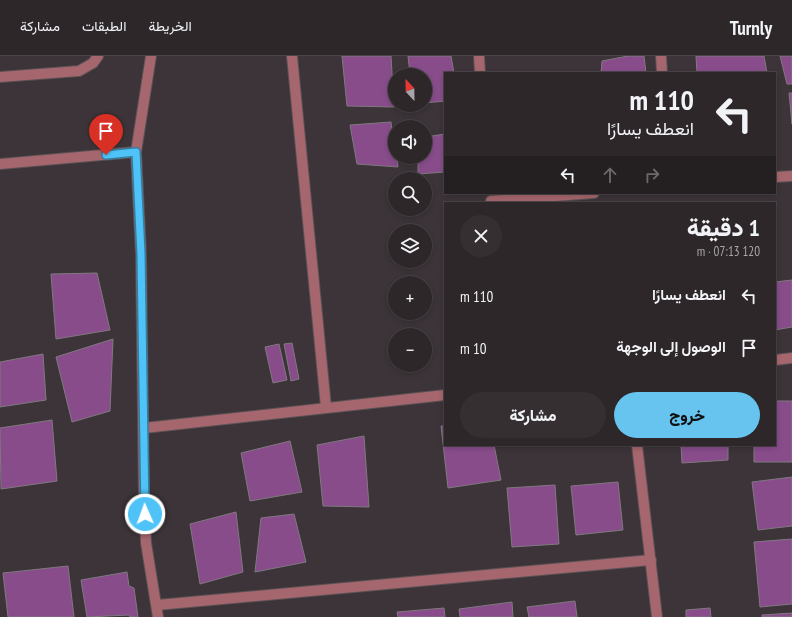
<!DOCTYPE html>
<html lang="ar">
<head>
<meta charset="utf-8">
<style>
	:root { --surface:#2d272a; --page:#352f32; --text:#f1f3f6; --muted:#a7a5a8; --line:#484447; --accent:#66c4ef }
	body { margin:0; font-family:"PT Sans Narrow",Vazirmatn,sans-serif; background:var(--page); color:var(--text); direction:rtl; height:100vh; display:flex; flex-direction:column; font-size:15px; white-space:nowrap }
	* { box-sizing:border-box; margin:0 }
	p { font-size:13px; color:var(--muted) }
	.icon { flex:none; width:22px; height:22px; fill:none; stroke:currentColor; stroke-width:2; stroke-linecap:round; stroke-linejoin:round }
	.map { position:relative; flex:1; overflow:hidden; direction:ltr }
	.side { position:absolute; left:444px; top:146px; width:332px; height:244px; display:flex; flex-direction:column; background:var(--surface); border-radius:0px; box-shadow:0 2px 6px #0003,0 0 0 1px var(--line); direction:rtl }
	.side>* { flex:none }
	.guide { position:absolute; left:444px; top:16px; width:332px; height:122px; border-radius:0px; box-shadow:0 2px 6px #0003,0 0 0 1px var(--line); direction:rtl; background:#2d272a; color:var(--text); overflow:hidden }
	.needle { width:26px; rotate:338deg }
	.tools { position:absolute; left:388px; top:12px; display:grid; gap:8px }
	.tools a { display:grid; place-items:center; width:44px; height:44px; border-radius:50%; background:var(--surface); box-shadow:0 2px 6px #0003,0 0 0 1px var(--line); font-size:20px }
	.pin { position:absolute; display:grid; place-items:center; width:34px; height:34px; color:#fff; margin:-41px -17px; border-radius:50% 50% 50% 0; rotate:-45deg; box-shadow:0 0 4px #0007 }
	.pin .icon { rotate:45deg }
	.me { position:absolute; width:44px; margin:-22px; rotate:358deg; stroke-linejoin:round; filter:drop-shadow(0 0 3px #0008) }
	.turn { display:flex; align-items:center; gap:14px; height:84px; padding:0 16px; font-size:18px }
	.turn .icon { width:52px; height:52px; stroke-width:2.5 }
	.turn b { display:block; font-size:28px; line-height:34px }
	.lanes { display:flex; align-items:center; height:38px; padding:0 16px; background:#0003; justify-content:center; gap:20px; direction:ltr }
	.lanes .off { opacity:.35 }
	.round { display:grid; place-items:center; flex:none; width:42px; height:42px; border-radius:21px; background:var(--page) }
	.headline { display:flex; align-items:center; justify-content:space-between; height:68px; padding:0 16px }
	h1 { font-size:24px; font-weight:800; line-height:30px }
	.action { display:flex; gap:8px; margin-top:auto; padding:8px 16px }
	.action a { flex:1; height:46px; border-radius:24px; background:var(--accent); color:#111; font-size:16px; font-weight:800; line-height:46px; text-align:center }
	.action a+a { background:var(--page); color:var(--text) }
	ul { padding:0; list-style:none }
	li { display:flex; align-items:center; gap:12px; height:52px; padding:0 16px }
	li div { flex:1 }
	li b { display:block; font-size:15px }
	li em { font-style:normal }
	header { display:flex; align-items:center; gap:24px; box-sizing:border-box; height:56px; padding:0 20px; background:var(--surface); border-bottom:1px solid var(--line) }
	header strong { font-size:19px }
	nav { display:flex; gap:22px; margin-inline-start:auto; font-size:14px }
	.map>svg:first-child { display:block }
	.building { fill:#884c8b; stroke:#807980 }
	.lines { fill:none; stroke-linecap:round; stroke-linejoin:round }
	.minor-casing { stroke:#585054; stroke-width:12 }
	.minor { stroke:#a5676d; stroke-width:10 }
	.route-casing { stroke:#337fa1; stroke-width:10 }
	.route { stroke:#4fc3f7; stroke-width:7 }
</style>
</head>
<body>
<header>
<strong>Turnly</strong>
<nav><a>الخريطة</a><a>الطبقات</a><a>مشاركة</a></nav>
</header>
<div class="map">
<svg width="792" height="561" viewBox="0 0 792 561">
	<rect width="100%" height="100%" fill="#3c3438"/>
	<g class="building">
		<polygon points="342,0 391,0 394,51 347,50"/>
		<polygon points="408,0 451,0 454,17 445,17 445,45 425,47 425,19 410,19"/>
		<polygon points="628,0 644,0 646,17 601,17 602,5"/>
		<polygon points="696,0 764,0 767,17 697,17"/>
		<polygon points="780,0 792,0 792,28 787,28"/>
		<polygon points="789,37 792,37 792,68"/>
		<polygon points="391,66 395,101 397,101 398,111 357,108 350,69"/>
		<polygon points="445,78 445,116 418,118 418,101 425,101 425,81"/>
		<polygon points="97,217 110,274 56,283 51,218"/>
		<polygon points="792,224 792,271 775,274 775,226"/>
		<polygon points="113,283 110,355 72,366 56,301"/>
		<polygon points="292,287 299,323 291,325 284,288"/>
		<polygon points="279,288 287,324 273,327 265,291"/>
		<polygon points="43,298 46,344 0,351 0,306"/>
		<polygon points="775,345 792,345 792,406 754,406 754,389 775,389"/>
		<polygon points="52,364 57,425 1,433 0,372"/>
		<polygon points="441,370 445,370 445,389 494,389 501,424 448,432"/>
		<polygon points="364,380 369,451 323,450 317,389"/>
		<polygon points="290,385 302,436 250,445 241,397"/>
		<polygon points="681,389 728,389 728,404 682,407"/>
		<polygon points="792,421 792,470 758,474 752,426"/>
		<polygon points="618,426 623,474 576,479 571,430"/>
		<polygon points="555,429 559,488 512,491 507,432"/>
		<polygon points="236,456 243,516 200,528 190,468"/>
		<polygon points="294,458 306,506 255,516 261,462"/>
		<polygon points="792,483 792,548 760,551 754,486"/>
		<polygon points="68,510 74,561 8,561 3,517"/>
		<polygon points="127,516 129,530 134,532 138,561 130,561 129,559 87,561 81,524"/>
		<polygon points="575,545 577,561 529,561 527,551"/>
		<polygon points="512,546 513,561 460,561 459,553"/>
		<polygon points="444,552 445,561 398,561 397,556"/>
		<polygon points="710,552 711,561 686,561 686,554"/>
		<polygon points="792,557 792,561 762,561 762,559"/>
	</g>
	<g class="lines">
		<defs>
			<g id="minor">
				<polyline points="151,0 136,96 141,198 144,444 146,487 158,561"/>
				<polyline points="292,0 326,351"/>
				<polyline points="479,0 480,17"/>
				<polyline points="661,0 662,17"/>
				<polyline points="0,21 79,15 93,7 98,0"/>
				<polyline points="0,108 136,96"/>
				<polyline points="775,121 792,120"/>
				<polyline points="491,145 594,137"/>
				<polyline points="775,304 792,302"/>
				<polyline points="144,372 445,339"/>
				<polyline points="637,389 657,561"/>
				<polyline points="157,549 651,504"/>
			</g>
		</defs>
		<use href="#minor" class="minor-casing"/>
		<use href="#minor" class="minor"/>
	</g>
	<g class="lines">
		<defs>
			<polyline id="route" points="106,99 136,96 141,198 145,458"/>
		</defs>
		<use href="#route" class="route-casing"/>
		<use href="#route" class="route"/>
	</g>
</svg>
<div class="tools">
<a><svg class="needle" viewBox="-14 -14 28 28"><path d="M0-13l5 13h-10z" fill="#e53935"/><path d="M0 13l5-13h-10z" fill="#a7a5a8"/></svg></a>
<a><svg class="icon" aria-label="sound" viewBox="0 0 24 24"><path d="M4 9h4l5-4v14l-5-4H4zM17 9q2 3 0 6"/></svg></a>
<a><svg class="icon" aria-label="search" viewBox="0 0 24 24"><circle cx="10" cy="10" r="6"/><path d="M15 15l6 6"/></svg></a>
<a><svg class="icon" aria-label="layers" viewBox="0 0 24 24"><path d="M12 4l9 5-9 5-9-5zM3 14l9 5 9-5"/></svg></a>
<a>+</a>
<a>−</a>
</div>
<div class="pin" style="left:106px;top:99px;background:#d93025"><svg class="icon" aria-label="arrive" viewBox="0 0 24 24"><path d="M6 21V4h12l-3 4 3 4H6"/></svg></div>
<svg class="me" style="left:145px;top:458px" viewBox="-20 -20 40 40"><circle r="17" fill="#4fc3f7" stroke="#fff" stroke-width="3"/><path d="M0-11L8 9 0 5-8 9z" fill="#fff"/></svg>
<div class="guide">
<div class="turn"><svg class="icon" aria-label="left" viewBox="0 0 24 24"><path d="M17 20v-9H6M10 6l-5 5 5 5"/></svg><div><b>110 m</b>انعطف يسارًا</div></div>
<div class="lanes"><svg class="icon" aria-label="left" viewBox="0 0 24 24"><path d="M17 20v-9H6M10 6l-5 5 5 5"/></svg><svg class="icon off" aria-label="ahead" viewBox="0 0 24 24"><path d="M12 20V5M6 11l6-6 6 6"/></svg><svg class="icon off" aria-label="right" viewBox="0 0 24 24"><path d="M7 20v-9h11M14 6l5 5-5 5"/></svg></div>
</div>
<section class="side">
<div class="headline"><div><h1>1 دقيقة</h1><p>120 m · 07:13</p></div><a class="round"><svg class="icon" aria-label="close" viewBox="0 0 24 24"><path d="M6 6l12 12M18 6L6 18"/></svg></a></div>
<ul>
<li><svg class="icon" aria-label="left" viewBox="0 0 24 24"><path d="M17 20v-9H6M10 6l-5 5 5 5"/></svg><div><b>انعطف يسارًا</b></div><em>110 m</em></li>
<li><svg class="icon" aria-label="arrive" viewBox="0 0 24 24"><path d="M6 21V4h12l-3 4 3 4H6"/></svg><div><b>الوصول إلى الوجهة</b></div><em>10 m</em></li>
</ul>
<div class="action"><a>خروج</a><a>مشاركة</a></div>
</section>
</div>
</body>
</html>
